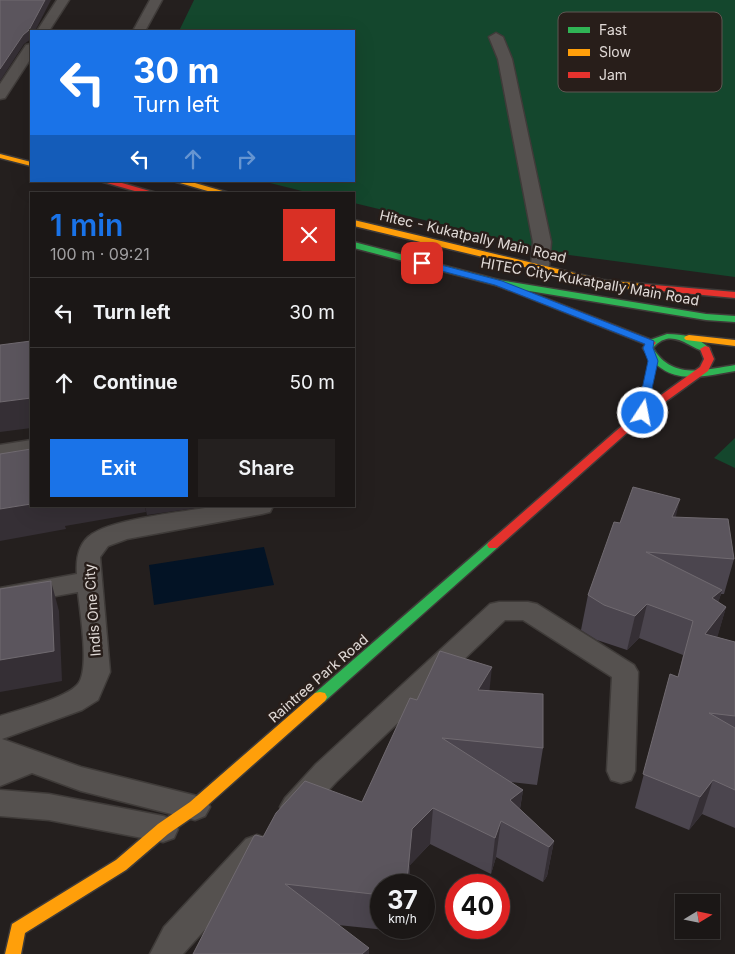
<!DOCTYPE html>
<html lang="en">
<head>
<meta charset="utf-8">
<style>
	:root { --surface:#1b1716; --page:#24201f; --text:#f1f3f6; --muted:#a09fa1; --line:#393635; --accent:#1a73e8 }
	body { margin:0; font-family:Inter,sans-serif; background:var(--page); color:var(--text); height:100vh; display:flex; flex-direction:column; font-size:19px; white-space:nowrap }
	* { box-sizing:border-box; margin:0 }
	p { font-size:16px; color:var(--muted) }
	.icon { flex:none; width:28px; height:28px; fill:none; stroke:currentColor; stroke-width:2; stroke-linecap:round; stroke-linejoin:round }
	.map { position:relative; flex:1; overflow:hidden }
	.drawer { position:absolute; left:30px; top:192px; width:325px; height:315px; display:flex; flex-direction:column; background:var(--surface); border-radius:0px; box-shadow:0 5px 20px #0002,0 0 0 1px var(--line) }
	.drawer>* { flex:none }
	.hud { position:absolute; left:30px; top:30px; width:325px; height:152px; border-radius:0px; box-shadow:0 5px 20px #0002,0 0 0 1px var(--line); background:#1a73e8; color:#fff; overflow:hidden }
	.needle { width:32px; rotate:80deg }
	.controls { position:absolute; left:675px; top:894px; display:grid; gap:10px }
	.controls a { display:grid; place-items:center; width:45px; height:45px; border-radius:0px; background:var(--surface); box-shadow:0 5px 20px #0002,0 0 0 1px var(--line); font-size:25px }
	.speed { position:absolute; left:370px; top:874px; display:flex; gap:10px; font-size:25px; font-weight:700; text-align:center }
	.speed>* { display:grid; place-content:center; width:65px; height:65px; border-radius:50%; background:var(--surface); box-shadow:0 5px 20px #0002,0 0 0 1px var(--line); line-height:1 }
	.speed small { font-size:12px; font-weight:400 }
	.speed .limit { border:8px solid #d22; background:#fff; color:#111 }
	.pin { position:absolute; display:grid; place-items:center; width:42px; height:42px; color:#fff; margin:-21px; border-radius:10px; box-shadow:0 2px 8px #0006 }
	.me { position:absolute; width:55px; margin:-28px; rotate:11deg; stroke-linejoin:round; filter:drop-shadow(0 0 4px #0008) }
	.turn { display:flex; align-items:center; gap:18px; height:105px; padding:0 20px; font-size:22px }
	.turn .icon { width:65px; height:65px; stroke-width:2.5 }
	.turn b { display:block; font-size:35px; line-height:42px }
	.lanes { display:flex; align-items:center; height:48px; padding:0 20px; background:#0003; justify-content:center; gap:25px; direction:ltr }
	.lanes .off { opacity:.35 }
	.round { display:grid; place-items:center; flex:none; width:52px; height:52px; border-radius:0px; background:var(--page) }
	.head { display:flex; align-items:center; justify-content:space-between; height:85px; padding:0 20px }
	h1 { font-size:30px; font-weight:600; line-height:38px; color:var(--accent) }
	.button { display:flex; gap:10px; margin-top:auto; padding:10px 20px }
	.button a { flex:1; height:58px; border-radius:0px; background:var(--accent); color:#fff; font-size:20px; font-weight:600; line-height:58px; text-align:center }
	.button a+a { background:var(--page); color:var(--text) }
	ul { padding:0; list-style:none }
	li { display:flex; align-items:center; gap:15px; height:70px; padding:0 20px; border-top:1px solid var(--line) }
	li div { flex:1 }
	li b { display:block; font-size:19px }
	li em { font-style:normal }
	.map>svg:first-child { display:block }
	.green { fill:#14472d }
	.water { fill:#031325 }
	.lines { fill:none; stroke-linecap:round; stroke-linejoin:round }
	.street-casing { stroke:#3f3b39; stroke-width:3 }
	.fast-casing { stroke:#3f3b39; stroke-width:3 }
	.slow-casing { stroke:#3f3b39; stroke-width:3 }
	.jam-casing { stroke:#3f3b39; stroke-width:3 }
	.street { fill:#55514f; fill-rule:evenodd }
	.fast { fill:#30b455; fill-rule:evenodd }
	.slow { fill:#ff9f0a; fill-rule:evenodd }
	.jam { fill:#e5322d; fill-rule:evenodd }
	.wall { fill:#4b454e }
	.shaded-wall { fill:#352f35 }
	.building { fill:#5b555d; stroke:#706a70 }
	.route { fill:#1a73e8; stroke:#114b97 }
	.labels { text-anchor:middle; dominant-baseline:central; stroke-width:5; stroke-linejoin:round; paint-order:stroke }
	.street-label { font-size:14px; fill:#e0d9d6; stroke:#281e1a }
	.key { fill:#281e1a; stroke:#5f5652; stroke-width:1 }
	.key-label { font-size:14px; fill:#e0d9d6 }
</style>
</head>
<body>
<div class="map">
<svg width="735" height="954" viewBox="0 0 735 954">
	<rect width="100%" height="100%" fill="#241f1e"/>
	<g class="green">
		<polygon points="194,0 735,0 735,277 569,255 354,203 354,194 314,194 262,181 354,181 354,31 179,31"/>
		<polygon points="735,438 735,468 714,458"/>
	</g>
	<polygon class="water" points="264,547 274,585 154,605 149,565"/>
	<g class="lines">
		<defs>
			<g id="street">
				<polygon points="57,0 69,0 49,31 37,31"/>
				<polygon points="150,0 162,0 145,31 133,31"/>
				<polygon points="496,33 503,37 512,59 551,242 549,266 546,270 534,270 531,266 533,242 498,59 489,37"/>
				<polygon points="31,44 31,58 5,98 0,99 0,84 26,45"/>
				<polygon points="31,440 31,454 0,459 0,445"/>
				<path d="M216,506H273L270,512L262,514L127,539L108,546L100,557L110,672L98,700L82,710L2,739L81,767L205,798L210,807L205,816L195,820L81,791L32,773L0,786V716C18,710 67,698 78,684C90,669 80,612 78,592L0,606V588L77,574C76,559 78,543 92,534C116,518 186,512 216,506Z"/>
				<polygon points="499,602 528,602 537,604 634,665 638,672 635,771 631,780 621,783 611,780 607,771 612,677 523,620 505,620 336,782 305,816 295,820 285,816 280,807 285,798 316,764 490,604"/>
				<polygon points="0,790 49,794 163,816 174,820 178,829 174,838 163,842 49,820 0,816"/>
				<polygon points="257,835 268,839 272,849 268,859 183,954 150,954 164,927 246,839"/>
			</g>
			<g id="fast">
				<polygon points="354,242 499,280 706,314 735,316 735,322 706,320 499,286 354,248"/>
				<path d="M667,334C683,334 699,337 710,349L705,352C688,347 671,327 653,348C672,380 704,370 735,365V371C697,378 666,386 643,348L650,340Z"/>
				<polygon points="493,541 497,542 499,545 497,548 325,701 320,702 315,701 313,697 315,693 489,542"/>
			</g>
			<g id="slow">
				<polygon points="0,154 31,162 31,166 0,158"/>
				<polygon points="173,181 188,181 233,194 218,194"/>
				<polygon points="354,220 603,280 643,284 648,287 643,290 603,286 354,226"/>
				<polygon points="689,335 735,340 735,346 686,340 684,338 686,336"/>
				<polygon points="320,692 325,693 327,697 325,701 200,812 168,834 126,870 25,933 21,954 5,954 12,924 116,860 158,824 190,802 315,693"/>
			</g>
			<g id="jam">
				<polygon points="100,181 115,181 160,194 145,194"/>
				<polygon points="499,280 654,341 656,343 654,345 648,345 496,285 494,283"/>
				<polygon points="643,284 735,292 735,298 640,289 638,287"/>
				<polygon points="705,346 709,347 714,359 708,371 647,415 497,548 489,548 487,545 489,542 639,411 700,367 704,359 700,349"/>
			</g>
		</defs>
		<use href="#street" class="street-casing"/>
		<use href="#fast" class="fast-casing"/>
		<use href="#slow" class="slow-casing"/>
		<use href="#jam" class="jam-casing"/>
		<use href="#street" class="street"/>
		<use href="#fast" class="fast"/>
		<use href="#slow" class="slow"/>
		<use href="#jam" class="jam"/>
	</g>
	<g class="wall">
		<polygon points="676,517 734,559 724,594 721,594 718,602 726,607 717,637 735,642 735,828 702,814 689,830 635,808 670,674 678,677 683,655 639,638 627,650 597,640 581,630 588,595 620,523"/>
		<polygon points="490,691 543,748 537,785 511,782 523,790 520,809 554,841 547,876 543,882 496,857 491,874 430,844 410,865 409,885 381,885 381,928 396,928 395,931 338,925 193,954 263,837 362,802 417,700"/>
	</g>
	<g class="shaded-wall">
		<polygon points="45,0 51,0 35,31 31,31 31,39 24,44 0,81 0,69"/>
		<polygon points="31,398 31,428 0,432 0,402"/>
		<polygon points="680,499 672,533 672,517"/>
		<polygon points="31,504 31,506 145,506 146,512 65,526 66,529 0,541 0,509"/>
		<polygon points="145,506 210,506 147,515"/>
		<polygon points="51,581 59,611 62,681 0,692 0,660"/>
		<polygon points="722,590 712,624 712,598"/>
		<polygon points="647,604 639,638 627,650 635,616"/>
		<polygon points="726,607 716,642 705,634"/>
		<polygon points="492,667 488,704 478,690"/>
		<polygon points="713,780 702,814 689,830 700,797"/>
		<polygon points="523,790 517,826 510,800"/>
		<polygon points="433,808 430,844 410,865 409,885 407,885 412,829"/>
		<polygon points="501,821 496,857 491,874 495,838"/>
		<polygon points="554,841 547,876 543,882 549,847"/>
		<polygon points="369,948 369,954 362,954"/>
	</g>
	<g class="building">
		<polygon points="0,0 45,0 29,30 23,35 0,69"/>
		<polygon points="31,341 31,398 0,402 0,345"/>
		<polygon points="31,449 31,504 0,509 0,454"/>
		<polygon points="633,487 680,499 672,517 728,519 734,559 646,552 722,590 712,598 726,607 705,634 735,642 735,716 709,713 735,728 735,790 713,780 700,797 643,774 670,674 678,677 693,621 647,604 635,616 604,605 588,595 614,522 620,523"/>
		<polygon points="51,581 54,651 0,660 0,589"/>
		<polygon points="440,651 492,667 478,690 543,694 543,748 442,738 523,790 510,800 554,841 549,847 501,821 495,838 433,808 412,829 407,881 398,880 397,885 381,885 381,895 285,884 369,948 362,954 193,954 254,836 256,835 263,837 276,813 305,781 362,802 410,698 417,700"/>
	</g>
	<polygon class="route" points="422,260 502,281 654,341 653,348 658,361 646,416 643,417 637,413 648,361 643,348 645,344 495,285 419,265 419,261"/>
	<g class="labels">
		<g class="street-label">
			<text transform="translate(473 236) rotate(13)">Hitec - Kukatpally Main Road</text>
			<text transform="translate(590 281) rotate(10)">HITEC City–Kukatpally Main Road</text>
			<text transform="translate(92 610) rotate(-94)">Indis One City</text>
			<text transform="translate(318 678) rotate(-41)">Raintree Park Road</text>
		</g>
	</g>
	<rect x="558" y="12" width="164" height="80" rx="8" class="key"/>
	<rect x="568" y="27" width="22" height="6" fill="#30b455"/>
	<rect x="568" y="49" width="22" height="7" fill="#ff9f0a"/>
	<rect x="568" y="72" width="22" height="6" fill="#e5322d"/>
	<g class="key-label">
		<text x="599" y="35">Fast</text>
		<text x="599" y="57">Slow</text>
		<text x="599" y="80">Jam</text>
	</g>
</svg>
<div class="controls">
<a><svg class="needle" viewBox="-14 -14 28 28"><path d="M0-13l5 13h-10z" fill="#e53935"/><path d="M0 13l5-13h-10z" fill="#a09fa1"/></svg></a>
</div>
<div class="speed"><div>37<small>km/h</small></div><div class="limit">40</div></div>
<div class="pin" style="left:422px;top:263px;background:#d93025"><svg class="icon" aria-label="arrive" viewBox="0 0 24 24"><path d="M6 21V4h12l-3 4 3 4H6"/></svg></div>
<svg class="me" style="left:643px;top:413px" viewBox="-20 -20 40 40"><circle r="17" fill="#1a73e8" stroke="#fff" stroke-width="3"/><path d="M0-11L8 9 0 5-8 9z" fill="#fff"/></svg>
<div class="hud">
<div class="turn"><svg class="icon" aria-label="left" viewBox="0 0 24 24"><path d="M17 20v-9H6M10 6l-5 5 5 5"/></svg><div><b>30 m</b>Turn left</div></div>
<div class="lanes"><svg class="icon" aria-label="left" viewBox="0 0 24 24"><path d="M17 20v-9H6M10 6l-5 5 5 5"/></svg><svg class="icon off" aria-label="ahead" viewBox="0 0 24 24"><path d="M12 20V5M6 11l6-6 6 6"/></svg><svg class="icon off" aria-label="right" viewBox="0 0 24 24"><path d="M7 20v-9h11M14 6l5 5-5 5"/></svg></div>
</div>
<section class="drawer">
<div class="head"><div><h1>1 min</h1><p>100 m · 09:21</p></div><a class="round" style="background:#d93025;color:#fff"><svg class="icon" aria-label="close" viewBox="0 0 24 24"><path d="M6 6l12 12M18 6L6 18"/></svg></a></div>
<ul>
<li><svg class="icon" aria-label="left" viewBox="0 0 24 24"><path d="M17 20v-9H6M10 6l-5 5 5 5"/></svg><div><b>Turn left</b></div><em>30 m</em></li>
<li><svg class="icon" aria-label="ahead" viewBox="0 0 24 24"><path d="M12 20V5M6 11l6-6 6 6"/></svg><div><b>Continue</b></div><em>50 m</em></li>
</ul>
<div class="button"><a>Exit</a><a>Share</a></div>
</section>
</div>
</body>
</html>
